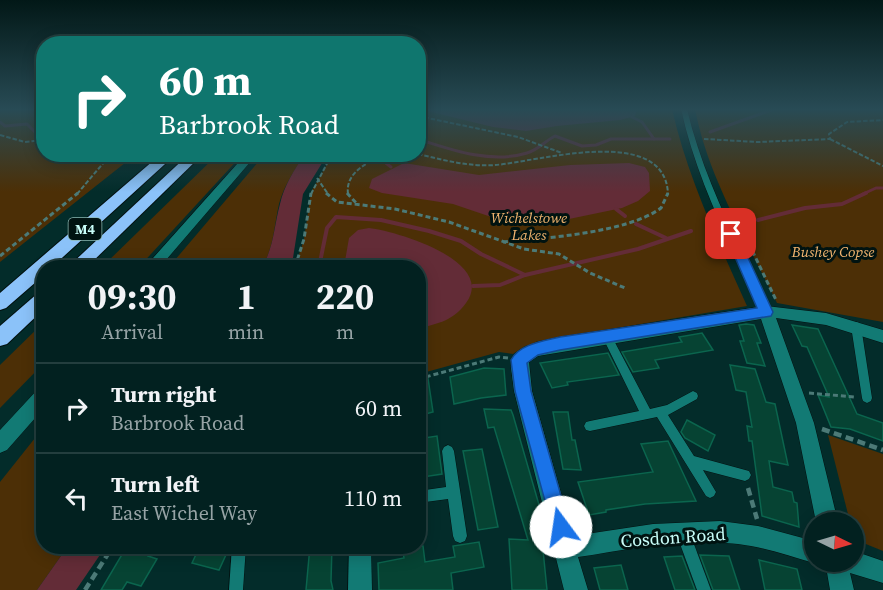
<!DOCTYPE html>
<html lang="en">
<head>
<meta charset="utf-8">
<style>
	:root { --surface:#022120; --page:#102e2d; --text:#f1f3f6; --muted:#96a3a5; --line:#233e3e }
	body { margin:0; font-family:"Source Serif 4",serif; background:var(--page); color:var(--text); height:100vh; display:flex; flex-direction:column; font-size:22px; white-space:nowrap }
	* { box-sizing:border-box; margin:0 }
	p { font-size:20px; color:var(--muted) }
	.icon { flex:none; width:33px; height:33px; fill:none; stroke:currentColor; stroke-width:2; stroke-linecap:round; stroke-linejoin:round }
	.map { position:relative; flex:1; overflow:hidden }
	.sheet { position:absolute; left:36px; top:260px; width:390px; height:294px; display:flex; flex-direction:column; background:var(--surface); border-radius:24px; box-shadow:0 3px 15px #0003,0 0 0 2px var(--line) }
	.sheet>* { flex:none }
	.guide { position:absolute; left:36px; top:36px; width:390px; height:126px; border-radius:24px; box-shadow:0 3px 15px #0003,0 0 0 2px var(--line); background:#0f766e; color:#fff; overflow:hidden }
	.needle { width:39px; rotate:95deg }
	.tools { position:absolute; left:804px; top:512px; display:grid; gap:12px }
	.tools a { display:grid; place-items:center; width:60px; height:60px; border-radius:50%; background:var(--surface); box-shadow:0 3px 15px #0003,0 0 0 2px var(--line); font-size:30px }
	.pin { position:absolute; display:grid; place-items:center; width:51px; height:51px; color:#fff; margin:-26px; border-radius:12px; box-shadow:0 3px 9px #0006 }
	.me { position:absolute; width:66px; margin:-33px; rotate:346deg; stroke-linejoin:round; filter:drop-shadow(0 0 4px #0008) }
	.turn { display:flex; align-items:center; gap:21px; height:126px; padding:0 24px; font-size:27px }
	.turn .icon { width:78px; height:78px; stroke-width:2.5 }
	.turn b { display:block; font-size:42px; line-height:51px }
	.eta { display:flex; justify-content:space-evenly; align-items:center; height:102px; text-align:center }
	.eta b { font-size:36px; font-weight:700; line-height:42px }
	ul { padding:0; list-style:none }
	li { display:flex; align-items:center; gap:18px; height:90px; padding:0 24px; border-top:2px solid var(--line) }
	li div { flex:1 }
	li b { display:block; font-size:22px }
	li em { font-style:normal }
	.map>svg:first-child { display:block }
	.green { fill:#4c2f06 }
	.water { fill:#632c37 }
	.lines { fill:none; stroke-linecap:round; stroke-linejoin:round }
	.stream-far1 { stroke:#632c37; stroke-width:3 }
	.stream { stroke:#632c37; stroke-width:4 }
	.building { fill:#064333; stroke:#0b654e; stroke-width:1.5 }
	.service-casing { stroke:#031110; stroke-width:1 }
	.minor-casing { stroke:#031110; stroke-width:1 }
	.secondary-casing { stroke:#031110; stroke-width:1 }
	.motorway-casing { stroke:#031110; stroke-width:2 }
	.path-far2 { stroke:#4c7a77; stroke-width:2; stroke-dasharray:4.5 2; stroke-linecap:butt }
	.path-far1 { stroke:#4c7a77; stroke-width:3; stroke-dasharray:5 3; stroke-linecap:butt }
	.path { stroke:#4c7a77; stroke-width:4.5; stroke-dasharray:8 4.5; stroke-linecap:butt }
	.service { fill:#127a74; fill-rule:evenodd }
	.minor { fill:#127a74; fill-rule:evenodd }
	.secondary { fill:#127a74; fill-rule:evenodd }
	.motorway { fill:#8bc2f9; fill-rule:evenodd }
	.route { fill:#1a73e8; stroke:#114b97; stroke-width:1.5 }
	.labels { text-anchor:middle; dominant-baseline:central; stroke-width:6; stroke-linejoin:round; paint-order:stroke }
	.shield { fill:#001311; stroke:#8cb8b3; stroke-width:1.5 }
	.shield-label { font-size:14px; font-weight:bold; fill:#c8fef9 }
	.park-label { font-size:15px; font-style:italic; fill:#f0b46f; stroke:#001311 }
	.near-street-label { font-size:18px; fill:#c8fef9; stroke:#001311 }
</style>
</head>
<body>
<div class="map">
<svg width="883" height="590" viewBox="0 0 883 590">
	<rect width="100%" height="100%" fill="#032c2a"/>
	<g class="green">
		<polygon points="0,109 43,109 44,154 135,155 0,262"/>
		<path d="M419,109H672C688,179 718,241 747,306L564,337L525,346L513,354L499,352L419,374L418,267H295L304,239L311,192L332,155L418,154Z"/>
		<path d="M695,109H883V322L777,303C747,241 708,177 695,109Z"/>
		<polygon points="218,154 242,155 139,267 102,267"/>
		<path d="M264,155H305C294,170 284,186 279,204C274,226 274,247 262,267H169Z"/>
		<polygon points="43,323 43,364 0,408 0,365"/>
		<polygon points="43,428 44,546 68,546 37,590 0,590 0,482"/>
		<polygon points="828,435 883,454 883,551 856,540 854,536 854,522 850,522"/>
	</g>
	<g class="water">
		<polygon points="419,109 637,109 635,116 620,120 557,126 526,131 493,127"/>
		<path d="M305,154L327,155L303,194L293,258L289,267H262C274,247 274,226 280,204C284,186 294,170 305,154Z"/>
		<polygon points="404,163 479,175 570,165 629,163 645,167 649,173 650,191 638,201 622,208 569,219 509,223 453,204 382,193 369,188 372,179"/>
		<path d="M369,228C396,231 497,261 466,303C454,320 438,324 419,328L418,267H344L349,238L358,230Z"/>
		<polygon points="68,546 106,546 76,590 37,590"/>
	</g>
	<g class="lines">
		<g class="stream-far1">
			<polyline points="632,117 642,122 654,139"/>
			<polyline points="0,122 5,126 27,124 36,133 44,132"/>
			<polyline points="710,132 774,109"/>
			<path d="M418,139C452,150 491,164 527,153C538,150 545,141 555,136L582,146L596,145L611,139H670"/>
			<polyline points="374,154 391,167"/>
			<polyline points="863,194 876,188 883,188"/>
		</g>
		<g class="stream">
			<polyline points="616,209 625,216"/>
			<polyline points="758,220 805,208 842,204 866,193"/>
			<polyline points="636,224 666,238"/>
			<polyline points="319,267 327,228 336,217 381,220 429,231 461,241 481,254 525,275"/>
			<polyline points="473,286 500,285 525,275 638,249 691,231"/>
		</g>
	</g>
	<g class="building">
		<polygon points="746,324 754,325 761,343 757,343 765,366 747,363 740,341 744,341 739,325"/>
		<polygon points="792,325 818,329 857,414 883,423 883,441 850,429 831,427 818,395 829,397 807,347 802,346"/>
		<polygon points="702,333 713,350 655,360 659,368 633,372 622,352 682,342 679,337"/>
		<polygon points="608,353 619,375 567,382 568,385 552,388 540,363"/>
		<polygon points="418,365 426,365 433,412 418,416"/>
		<polygon points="730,365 755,369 766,402 775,404 788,465 769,461 773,487 792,492 794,502 797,503 799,527 762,516 752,441 749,441 747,426 752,427 746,392 736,390"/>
		<polygon points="484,368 504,369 506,395 481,398 454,404 450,377"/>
		<polygon points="484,409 511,410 513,415 546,529 547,541 542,540 547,590 512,590 509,539 528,540 494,427 488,428"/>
		<polygon points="553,412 568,412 572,440 575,440 581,470 563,469"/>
		<polygon points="687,420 715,435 708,451 685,438 681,432"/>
		<polygon points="437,436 442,474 423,477 418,439"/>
		<polygon points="668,441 696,501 645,504 606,510 606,512 589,515 578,482 653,472 641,444"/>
		<polygon points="482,449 498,527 478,530 463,451"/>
		<polygon points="479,542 484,567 451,573 453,590 379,590 378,563 404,558 402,546 423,546 425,562 455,557 453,546"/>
		<polygon points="127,546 154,546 148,556 157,559 141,586 127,582 122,590 101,590"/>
		<polygon points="200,546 230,546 219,570 192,563"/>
		<polygon points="310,546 332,546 331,581 333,590 306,590"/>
		<polygon points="700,555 729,556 740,590 713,590"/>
		<polygon points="682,556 695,590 675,590 664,557"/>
		<polygon points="759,560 797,569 802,590 765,590"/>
		<polygon points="621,565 628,590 600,590 594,568"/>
	</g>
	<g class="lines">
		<defs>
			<g id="service">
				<path d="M681,109H687C704,181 739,245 771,312L769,315H763L761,312C731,245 697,182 681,109Z"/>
				<polygon points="856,322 859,323 861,326 872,398 871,401 867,403 863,401 862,398 851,326 853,323"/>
				<polygon points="607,332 610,333 650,409 667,405 693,391 697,393 698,396 697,399 668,415 694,456 749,471 751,475 749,479 745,481 703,470 716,492 714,496 710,498 706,496 657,417 590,431 586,430 584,426 586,422 590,421 639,411 602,336 604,333"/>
				<polygon points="448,445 452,447 454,451 467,536 465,541 460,543 455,541 453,536 448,499 418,503 418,491 446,487 442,451 444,447"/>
				<polygon points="683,526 688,528 711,590 697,590 676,533 678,528"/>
				<polygon points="232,546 246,546 243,590 229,590"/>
			</g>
			<g id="minor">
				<path d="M766,306L826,313L883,330V343L826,325L776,318L814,423L838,522H816L796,423L761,319L538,356L529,362L532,391L573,536L653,524L720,521L758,526L814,541V561H819L814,563C789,556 764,547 738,544C685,537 631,549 578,557L588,590H564L514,391L511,368L518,351L537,342L560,337Z"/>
				<polygon points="349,546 371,546 372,590 348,590"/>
				<polygon points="854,551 883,561 883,583 850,573 854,590 830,590 825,561 854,561"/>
			</g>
			<g id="secondary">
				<polygon points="246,154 257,154 160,267 145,267"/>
				<polygon points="44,387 44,408 7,450 0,453 0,430 38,389"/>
			</g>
			<g id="motorway">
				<polygon points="161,154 176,154 52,267 44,267 44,275 6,308 0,310 0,293"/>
				<polygon points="189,154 203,154 87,267 68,267"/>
				<polygon points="44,291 44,309 7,344 0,346 0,326 38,293"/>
			</g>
		</defs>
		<use href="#service" class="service-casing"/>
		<use href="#minor" class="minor-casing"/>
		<use href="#secondary" class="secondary-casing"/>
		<use href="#motorway" class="motorway-casing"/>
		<g class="path-far2">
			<polyline points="418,116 518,137 562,153"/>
			<polyline points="0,135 25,142 44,140"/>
			<polyline points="704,139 758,142 830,139 829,134 847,122 883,120"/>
			<polyline points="830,139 883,166"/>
			<path d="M418,154C443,160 469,167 495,165C537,162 665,123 668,194"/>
			<polyline points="317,178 328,194"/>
			<polyline points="77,194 111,154"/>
			<polyline points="311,194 332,154"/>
			<path d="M348,194C345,171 370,161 388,154"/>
		</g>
		<g class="path-far1">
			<polyline points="326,193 337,202 395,209 449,222 524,249 559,254 590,273 625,288"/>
			<polyline points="347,193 358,205"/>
			<path d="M503,242C546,238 627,233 661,208L668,193"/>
			<polyline points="749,244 776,300"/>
			<polyline points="0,256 78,193"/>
			<polyline points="295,267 304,239 311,193"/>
			<polyline points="418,379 499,357 508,358"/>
			<polyline points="809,393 854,397"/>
		</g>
		<g class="path">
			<polyline points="822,429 883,450"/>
			<polyline points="748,488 757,519"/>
			<polyline points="85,590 113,546"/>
		</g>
		<use href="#service" class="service"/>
		<use href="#minor" class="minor"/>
		<use href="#secondary" class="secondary"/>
		<use href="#motorway" class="motorway"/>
	</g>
	<linearGradient id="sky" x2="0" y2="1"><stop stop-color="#021817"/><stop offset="0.57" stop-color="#284b55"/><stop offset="1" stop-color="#284b55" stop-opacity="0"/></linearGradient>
	<rect width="883" height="192" fill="url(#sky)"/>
	<path class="route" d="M731,230L737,234L773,312L771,316L560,350L538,355L527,363L531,391L570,527L568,534L561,537L554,534L515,391L511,360C519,344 544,341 560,337L757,308L725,234Z"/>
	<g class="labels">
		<rect class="shield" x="68.5" y="218" width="33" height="22" rx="4.5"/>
		<g class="shield-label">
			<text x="85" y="229">M4</text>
		</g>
		<g class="park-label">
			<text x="529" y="217">Wichelstowe<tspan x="529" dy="17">Lakes</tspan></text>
			<text x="833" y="251">Bushey Copse</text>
		</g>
		<g class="near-street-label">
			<text transform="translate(673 537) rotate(-4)">Cosdon Road</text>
		</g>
	</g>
</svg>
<div class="tools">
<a><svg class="needle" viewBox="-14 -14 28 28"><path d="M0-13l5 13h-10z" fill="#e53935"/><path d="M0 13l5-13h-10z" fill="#96a3a5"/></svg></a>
</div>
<div class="pin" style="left:731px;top:234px;background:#d93025"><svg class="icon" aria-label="arrive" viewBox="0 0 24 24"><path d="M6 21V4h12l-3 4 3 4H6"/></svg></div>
<svg class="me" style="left:561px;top:527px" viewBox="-20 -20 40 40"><circle r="19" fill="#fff"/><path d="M0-13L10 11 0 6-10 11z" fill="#1a73e8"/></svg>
<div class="guide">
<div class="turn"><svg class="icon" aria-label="right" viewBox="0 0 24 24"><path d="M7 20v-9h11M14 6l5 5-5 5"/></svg><div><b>60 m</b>Barbrook Road</div></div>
</div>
<section class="sheet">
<div class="eta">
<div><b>09:30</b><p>Arrival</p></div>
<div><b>1</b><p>min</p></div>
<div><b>220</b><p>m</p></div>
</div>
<ul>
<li><svg class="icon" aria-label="right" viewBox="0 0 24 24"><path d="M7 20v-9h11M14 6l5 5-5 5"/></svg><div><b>Turn right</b><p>Barbrook Road</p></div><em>60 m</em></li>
<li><svg class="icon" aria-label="left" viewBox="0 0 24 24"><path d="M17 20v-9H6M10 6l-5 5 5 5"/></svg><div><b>Turn left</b><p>East Wichel Way</p></div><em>110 m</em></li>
</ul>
</section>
</div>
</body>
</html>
